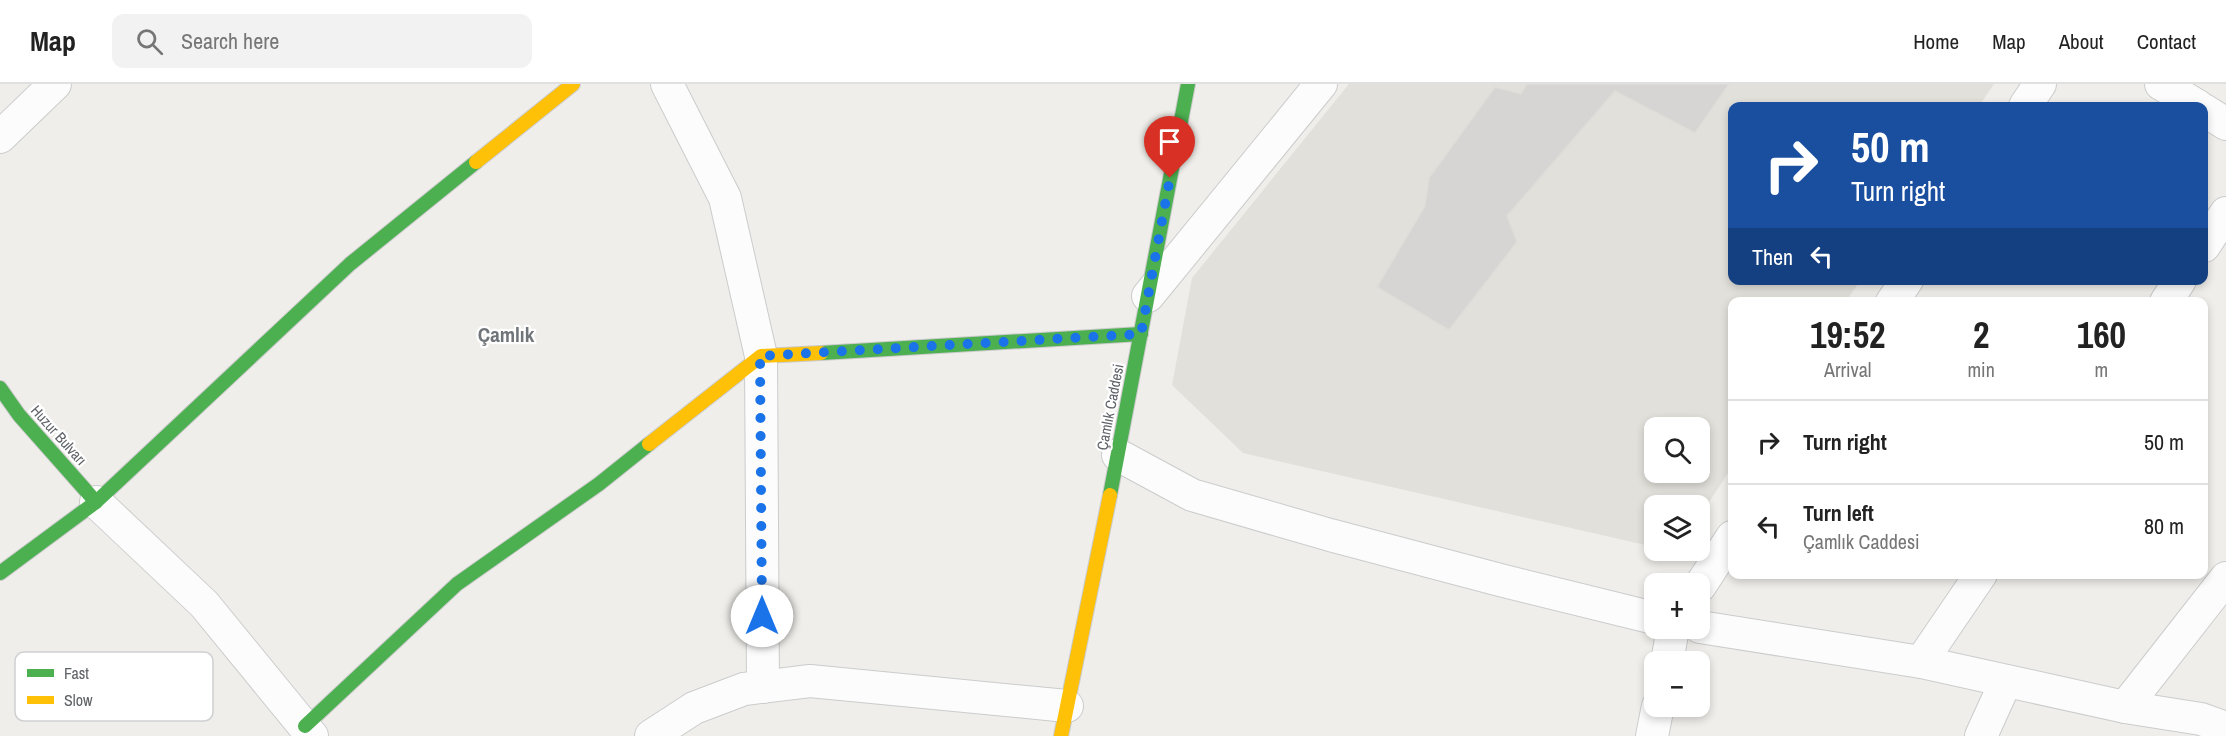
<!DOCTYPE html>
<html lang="en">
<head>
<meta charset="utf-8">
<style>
	:root { --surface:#fff; --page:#f2f2f2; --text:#222; --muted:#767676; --line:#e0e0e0 }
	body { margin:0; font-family:"Archivo Narrow",sans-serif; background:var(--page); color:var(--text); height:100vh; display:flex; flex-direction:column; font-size:22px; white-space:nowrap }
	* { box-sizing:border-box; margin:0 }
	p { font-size:20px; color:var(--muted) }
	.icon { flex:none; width:33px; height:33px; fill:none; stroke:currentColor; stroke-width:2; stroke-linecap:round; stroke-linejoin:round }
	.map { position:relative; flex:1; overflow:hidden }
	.panel { position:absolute; left:1728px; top:213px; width:480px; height:282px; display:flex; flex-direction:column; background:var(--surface); border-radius:12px; box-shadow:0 3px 9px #0003 }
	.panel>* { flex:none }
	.top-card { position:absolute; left:1728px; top:18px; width:480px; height:183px; border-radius:12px; box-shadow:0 3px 9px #0003; background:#1a4fa0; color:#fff; overflow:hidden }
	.fabs { position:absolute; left:1644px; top:333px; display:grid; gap:12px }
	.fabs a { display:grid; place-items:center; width:66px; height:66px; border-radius:12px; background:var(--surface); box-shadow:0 3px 9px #0003; font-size:30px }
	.pin { position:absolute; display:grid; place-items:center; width:51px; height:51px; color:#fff; margin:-62px -26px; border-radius:50% 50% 50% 0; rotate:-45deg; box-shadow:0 0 6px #0007 }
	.pin .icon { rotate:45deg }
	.me { position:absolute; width:66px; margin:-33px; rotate:0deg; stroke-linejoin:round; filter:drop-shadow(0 0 4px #0008) }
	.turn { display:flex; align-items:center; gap:21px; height:126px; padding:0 24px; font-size:27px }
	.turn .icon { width:78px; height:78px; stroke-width:2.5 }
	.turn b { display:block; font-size:42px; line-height:51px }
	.then { display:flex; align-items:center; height:57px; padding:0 24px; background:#0003; gap:12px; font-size:22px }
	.eta { display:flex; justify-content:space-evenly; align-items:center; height:102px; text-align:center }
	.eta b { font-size:36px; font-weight:700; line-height:42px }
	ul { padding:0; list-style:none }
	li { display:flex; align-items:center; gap:18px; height:84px; padding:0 24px; border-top:2px solid var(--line) }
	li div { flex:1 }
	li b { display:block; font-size:22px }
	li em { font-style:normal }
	header { display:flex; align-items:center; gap:36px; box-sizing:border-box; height:84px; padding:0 30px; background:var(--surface); border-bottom:2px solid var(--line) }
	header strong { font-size:28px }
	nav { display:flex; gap:33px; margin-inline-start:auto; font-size:21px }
	.search { width:420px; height:54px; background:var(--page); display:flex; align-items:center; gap:15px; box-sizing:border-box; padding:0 21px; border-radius:12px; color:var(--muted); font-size:22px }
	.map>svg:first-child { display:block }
	.education { fill:#e2e0da; fill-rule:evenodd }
	.building { fill:#d6d5d3; stroke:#deddd9; stroke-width:1.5 }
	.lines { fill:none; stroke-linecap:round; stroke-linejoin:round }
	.street-casing { stroke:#cbcccc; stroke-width:34 }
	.fast-casing { stroke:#cacacb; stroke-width:16 }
	.slow-casing { stroke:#cacacb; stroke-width:16 }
	.street { stroke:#fdfcfc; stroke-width:32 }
	.fast { stroke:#4caf50; stroke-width:14 }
	.slow { stroke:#ffc107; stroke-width:14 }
	.route { stroke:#1a73e8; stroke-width:10; stroke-dasharray:0 18 }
	.labels { text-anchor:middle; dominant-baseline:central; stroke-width:4.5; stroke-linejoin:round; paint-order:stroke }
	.street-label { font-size:15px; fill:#5f6368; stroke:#fff }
	.district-label { font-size:21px; font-weight:bold; fill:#70757a; stroke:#fff }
	.key { fill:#fff; stroke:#cfd0d2; stroke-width:1.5 }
	.key-label { font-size:16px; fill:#5f6368 }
</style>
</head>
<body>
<header>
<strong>Map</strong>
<div class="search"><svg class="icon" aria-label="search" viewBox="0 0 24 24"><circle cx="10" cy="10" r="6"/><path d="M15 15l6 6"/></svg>Search here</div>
<nav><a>Home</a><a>Map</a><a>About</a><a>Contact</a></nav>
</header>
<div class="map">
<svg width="2226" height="652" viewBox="0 0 2226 652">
	<rect width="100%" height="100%" fill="#efeeea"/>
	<path class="education" d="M1349,0H1994L1979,22H1732V196L1860,197L1846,217L1732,218V383L1700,432V422H1654V463L1243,369L1172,301L1192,194ZM1654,344H1700V388H1654Z"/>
	<polygon class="building" points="1527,0 1729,0 1695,49 1615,7 1507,132 1517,158 1449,246 1377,203 1425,122 1429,94 1495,3 1521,10"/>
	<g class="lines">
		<defs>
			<g id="street">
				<polyline points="667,0 725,114 761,272 763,603"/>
				<polyline points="2161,0 2198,22"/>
				<polyline points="2025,22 2040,0"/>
				<polyline points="2204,26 2226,40"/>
				<polyline points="0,53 55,0"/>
				<polyline points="2204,162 2226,129"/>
				<polyline points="1148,212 1321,0"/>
				<polyline points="1892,218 1907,196"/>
				<polyline points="2166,218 2180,196"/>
				<polyline points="1118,371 1192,411 1330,451 1500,496 1654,534"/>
				<polyline points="96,418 204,520 312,652"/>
				<polyline points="1700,502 1732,453"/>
				<polyline points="1700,543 1921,578 2125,623 2201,635 2226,644"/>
				<polyline points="1667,578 1673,544"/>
				<polyline points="1921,578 1981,490"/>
				<polyline points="2125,623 2226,494"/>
				<polyline points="651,652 694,624 744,605 810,597 1067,622"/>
				<polyline points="1652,652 1658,622"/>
				<polyline points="1981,652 2006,597"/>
			</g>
			<g id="fast">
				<polyline points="821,269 1141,250"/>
				<polyline points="0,304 19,331 96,418"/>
				<polyline points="1110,411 1188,0"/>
				<polyline points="0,489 96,418 350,180 476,78"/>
				<polyline points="305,642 457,500 599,400 649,360"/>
			</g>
			<g id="slow">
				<polyline points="476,78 573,0"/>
				<polyline points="649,360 761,272 821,269"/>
				<polyline points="1061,652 1110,411"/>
			</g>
		</defs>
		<use href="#street" class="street-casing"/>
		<use href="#fast" class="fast-casing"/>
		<use href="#slow" class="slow-casing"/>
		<use href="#street" class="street"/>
		<use href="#fast" class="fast"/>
		<use href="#slow" class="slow"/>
	</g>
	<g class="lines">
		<polyline class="route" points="762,532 760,272 1141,250 1170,94"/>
	</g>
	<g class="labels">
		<g class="street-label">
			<text transform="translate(1110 323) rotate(-79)">Çamlık Caddesi</text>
			<text transform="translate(59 351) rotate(48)">Huzur Bulvarı</text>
		</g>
		<g class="district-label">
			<text x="506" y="250">Çamlık</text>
		</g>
	</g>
	<rect x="15" y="568" width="198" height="69" rx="9" class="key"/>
	<rect x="27" y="585" width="27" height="8" fill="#4caf50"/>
	<rect x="27" y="612" width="27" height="8" fill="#ffc107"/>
	<g class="key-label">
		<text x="64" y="595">Fast</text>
		<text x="64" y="622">Slow</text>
	</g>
</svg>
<div class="fabs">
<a><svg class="icon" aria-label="search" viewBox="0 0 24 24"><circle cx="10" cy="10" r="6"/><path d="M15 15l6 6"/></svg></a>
<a><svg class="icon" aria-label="layers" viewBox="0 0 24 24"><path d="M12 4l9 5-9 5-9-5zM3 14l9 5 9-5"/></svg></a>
<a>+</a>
<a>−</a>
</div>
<div class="pin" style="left:1170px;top:94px;background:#d93025"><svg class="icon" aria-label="arrive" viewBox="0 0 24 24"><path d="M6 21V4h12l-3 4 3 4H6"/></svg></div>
<svg class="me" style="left:762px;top:532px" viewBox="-20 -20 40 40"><circle r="19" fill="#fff"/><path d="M0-13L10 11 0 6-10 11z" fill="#1a73e8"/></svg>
<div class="top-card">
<div class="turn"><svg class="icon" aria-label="right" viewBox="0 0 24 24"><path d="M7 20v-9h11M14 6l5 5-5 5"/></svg><div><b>50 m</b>Turn right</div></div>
<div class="then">Then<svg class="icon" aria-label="left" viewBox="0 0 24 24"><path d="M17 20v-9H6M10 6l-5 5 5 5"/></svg></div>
</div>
<section class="panel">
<div class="eta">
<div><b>19:52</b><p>Arrival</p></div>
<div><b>2</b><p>min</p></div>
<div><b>160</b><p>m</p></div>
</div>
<ul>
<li><svg class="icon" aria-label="right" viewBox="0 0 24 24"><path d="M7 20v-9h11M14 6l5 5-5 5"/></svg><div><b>Turn right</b></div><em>50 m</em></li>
<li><svg class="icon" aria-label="left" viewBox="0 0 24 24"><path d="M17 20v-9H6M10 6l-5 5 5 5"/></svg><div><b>Turn left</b><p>Çamlık Caddesi</p></div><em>80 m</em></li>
</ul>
</section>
</div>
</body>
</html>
